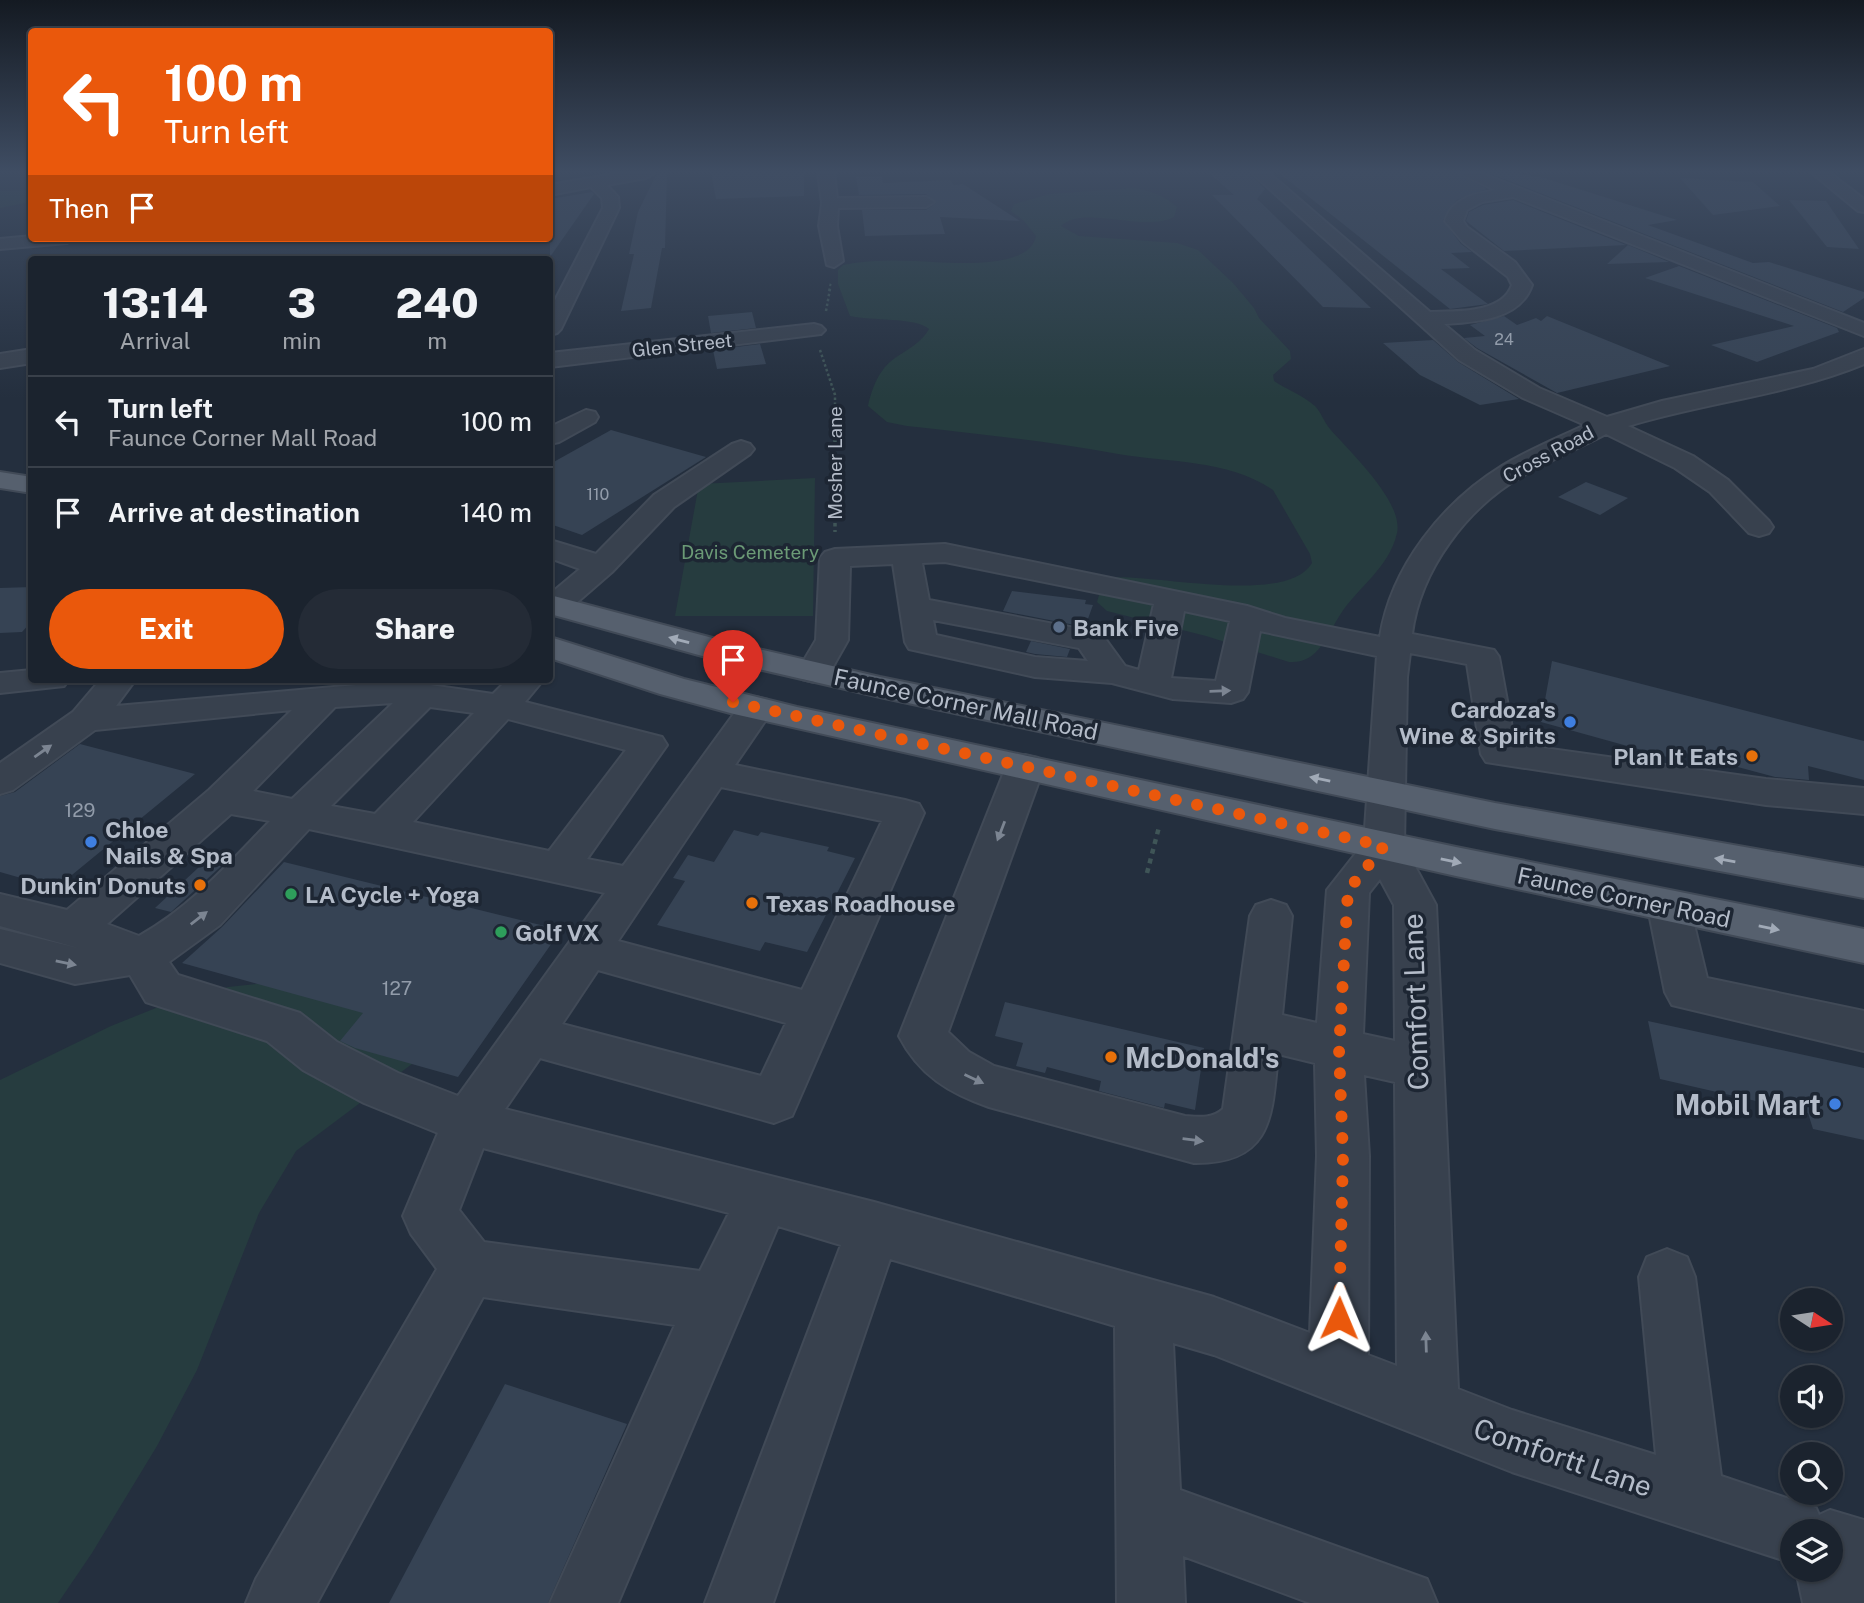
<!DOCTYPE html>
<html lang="en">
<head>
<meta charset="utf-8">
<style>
	:root { --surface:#1b232e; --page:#242b36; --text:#f1f3f6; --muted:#a0a4aa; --line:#39404a; --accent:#ea580c }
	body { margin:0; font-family:"Public Sans",sans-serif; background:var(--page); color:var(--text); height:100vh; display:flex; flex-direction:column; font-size:26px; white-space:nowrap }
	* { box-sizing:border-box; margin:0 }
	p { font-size:23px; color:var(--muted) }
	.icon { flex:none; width:38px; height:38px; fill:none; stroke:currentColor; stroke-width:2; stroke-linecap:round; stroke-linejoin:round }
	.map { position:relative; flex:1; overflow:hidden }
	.side { position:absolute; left:28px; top:256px; width:525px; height:427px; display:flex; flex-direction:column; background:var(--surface); border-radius:7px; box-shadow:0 2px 5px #0004,0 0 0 2px var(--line) }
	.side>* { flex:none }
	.banner { position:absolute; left:28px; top:28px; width:525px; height:214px; border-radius:7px; box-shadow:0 2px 5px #0004,0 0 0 2px var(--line); background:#ea580c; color:#fff; overflow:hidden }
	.needle { width:46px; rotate:102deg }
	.buttons { position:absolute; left:1780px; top:1288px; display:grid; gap:14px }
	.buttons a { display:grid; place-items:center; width:63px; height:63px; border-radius:50%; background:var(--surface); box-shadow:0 2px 5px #0004,0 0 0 2px var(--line); font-size:35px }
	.pin { position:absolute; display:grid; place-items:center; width:60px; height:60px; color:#fff; margin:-72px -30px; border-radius:50% 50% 50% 0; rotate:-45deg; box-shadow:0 0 7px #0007 }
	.pin .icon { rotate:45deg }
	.me { position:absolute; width:77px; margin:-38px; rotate:1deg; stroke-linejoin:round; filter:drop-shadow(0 0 5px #0008) }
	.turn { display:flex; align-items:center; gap:24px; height:147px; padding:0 21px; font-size:32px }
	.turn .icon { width:91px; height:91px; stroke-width:2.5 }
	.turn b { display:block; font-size:49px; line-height:60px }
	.then { display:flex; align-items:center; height:66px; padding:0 21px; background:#0003; gap:14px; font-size:26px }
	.eta { display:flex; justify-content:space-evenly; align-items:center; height:119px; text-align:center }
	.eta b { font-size:42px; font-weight:800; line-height:49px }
	.action { display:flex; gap:14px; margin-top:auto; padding:14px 21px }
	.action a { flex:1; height:80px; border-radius:42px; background:var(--accent); color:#fff; font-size:28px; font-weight:800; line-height:80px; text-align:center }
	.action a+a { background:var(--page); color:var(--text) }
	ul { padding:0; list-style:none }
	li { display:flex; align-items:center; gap:21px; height:91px; padding:0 21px; border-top:2px solid var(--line) }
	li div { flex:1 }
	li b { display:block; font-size:26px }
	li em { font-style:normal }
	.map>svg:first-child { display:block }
	.green { fill:#263c3f }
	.building { fill:#364354 }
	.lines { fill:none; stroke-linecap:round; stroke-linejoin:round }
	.minor-casing { stroke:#414a57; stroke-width:4 }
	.major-casing { stroke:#414a57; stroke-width:4 }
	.path-far3 { stroke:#3f5557; stroke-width:2; stroke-dasharray:2.5 2.5; stroke-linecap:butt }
	.path-far2 { stroke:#3f5557; stroke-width:2.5; stroke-dasharray:2.5 2.5; stroke-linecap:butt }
	.path-far1 { stroke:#3f5557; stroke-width:3.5; stroke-dasharray:3.5 3.5; stroke-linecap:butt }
	.path { stroke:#3f5557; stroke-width:4.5; stroke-dasharray:5 5; stroke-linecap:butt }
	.minor { fill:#38414e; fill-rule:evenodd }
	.major { fill:#56606e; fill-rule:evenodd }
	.oneway { fill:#a1aab7 }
	.oneway2 { fill:#7c8592 }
	.route { stroke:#ea580c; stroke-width:12; stroke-dasharray:0 21.6 }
	.service-dot { fill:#5c6f8a; stroke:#1d2633; stroke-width:2.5 }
	.shop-dot { fill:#3f7fe0; stroke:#1d2633; stroke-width:2.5 }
	.food-dot { fill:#e8710a; stroke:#1d2633; stroke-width:2.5 }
	.leisure-dot { fill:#2e9e5b; stroke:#1d2633; stroke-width:2.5 }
	.labels { text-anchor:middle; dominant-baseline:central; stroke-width:7; stroke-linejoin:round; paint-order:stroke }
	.far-number-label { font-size:16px; fill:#929caa }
	.far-street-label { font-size:19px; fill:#b4bcc9; stroke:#1d2633 }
	.far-park-label { font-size:19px; fill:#6b9a76; stroke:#1d2633 }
	.number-label { font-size:19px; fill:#929caa }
	.poi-label { font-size:23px; font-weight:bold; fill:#b4bcc9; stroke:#1d2633; text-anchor:start }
	.street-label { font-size:23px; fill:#b4bcc9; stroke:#1d2633 }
	.near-street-label { font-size:28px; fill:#b4bcc9; stroke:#1d2633 }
	.near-poi-label { font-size:28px; font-weight:bold; fill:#b4bcc9; stroke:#1d2633; text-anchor:start }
</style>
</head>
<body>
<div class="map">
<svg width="1864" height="1603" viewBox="0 0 1864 1603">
	<rect width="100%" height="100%" fill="#242f3e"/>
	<g class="green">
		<path d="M1134,188C1149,190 1167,197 1177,207L1174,217C1144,233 1083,204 1061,226L1079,236L1177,243L1198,250L1233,283L1254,308L1259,318L1290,351L1291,359L1273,375L1274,381C1286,389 1304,396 1315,406C1321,412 1324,422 1330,429C1349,451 1404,502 1397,533C1389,568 1358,587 1340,615C1326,637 1318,664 1289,662L1206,636L1107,611L1097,602L1104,578C1150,572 1286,607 1312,563L1310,554L1273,490C1227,459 1170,463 1118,454C1048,441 978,434 907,426L887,422L868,406C872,388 879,369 895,358C908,349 921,343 929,329C916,317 870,321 850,316L838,284V270L843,265C867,260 891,260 915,261C942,262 1030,272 1036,236L1024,221L1011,211L1014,204L1050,194Z"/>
		<polygon points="28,190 31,193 25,203 0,208 0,191"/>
		<polygon points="815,478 813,616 675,616 699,484"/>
		<polygon points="341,968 420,1058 296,1151 259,1213 197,1370 157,1446 92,1553 58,1603 0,1603 0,1080 111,1026 171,1002 228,987 275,982"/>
	</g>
	<g class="building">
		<polygon points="657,173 667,173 665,248 662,248 651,308 621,311 634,254 629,254 638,212"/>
		<polygon points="711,173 804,173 804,196 716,199"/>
		<polygon points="1209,173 1249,173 1265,189 1257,199 1371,308 1323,307 1212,195 1234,195"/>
		<polygon points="1279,173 1457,173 1487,189 1457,200 1443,220 1461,244 1472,252 1451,253 1470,268 1441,269 1488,304 1450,309"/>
		<polygon points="1489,173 1516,173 1544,178 1677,220 1648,225 1753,263 1769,262 1864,292 1864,298 1843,312"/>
		<polygon points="882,176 883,183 950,180 954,185 963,184 1020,221 940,217 945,234 865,236 862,210 926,210 936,203 926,194 859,195 856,177"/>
		<polygon points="1680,178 1753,182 1780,206 1713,215"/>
		<polygon points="592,192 594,194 550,257 550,199"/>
		<polygon points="1513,200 1626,245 1504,251 1466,221 1469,212 1483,205"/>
		<polygon points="1789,200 1826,201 1859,249 1827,247"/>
		<polygon points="1628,245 1669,262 1607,264"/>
		<polygon points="1679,266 1837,328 1839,332 1757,362 1711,345 1794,326 1645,278"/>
		<polygon points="752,312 756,328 711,333 708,316"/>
		<polygon points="1504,316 1517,325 1536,318 1541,321 1547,316 1670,366 1557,393 1477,348 1464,338 1485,336 1470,325"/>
		<polygon points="1433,340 1458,362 1519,399 1480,405 1420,375 1383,343"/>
		<polygon points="760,344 766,364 717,369 713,350"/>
		<polygon points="611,430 706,457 582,535 550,524 550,464"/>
		<polygon points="1586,482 1628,498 1600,515 1558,497"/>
		<polygon points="32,587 32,621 22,632 0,633 0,588"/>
		<polygon points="1012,591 1086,600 1085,604 1093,605 1085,627 1003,611"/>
		<polygon points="1031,641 1070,649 1067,657 1035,654 1026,652"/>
		<polygon points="1552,661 1864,741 1864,780 1808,766 1809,780 1775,777 1667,748 1667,757 1541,722"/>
		<polygon points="80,744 195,774 56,888 0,872 0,796 15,792"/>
		<polygon points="734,830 758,836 761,832 829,847 827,851 855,858 807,952 765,942 760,951 657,925 685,881 673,878 688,855 714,862"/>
		<polygon points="212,855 229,859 171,912 155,908"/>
		<polygon points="284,862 561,930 458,1077 355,1048 340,1041 363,1013 182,963 222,927"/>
		<polygon points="1005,1002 1204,1048 1195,1110 1165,1103 1164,1108 1099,1091 1101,1081 1047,1067 1045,1073 1016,1066 1023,1043 995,1036"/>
		<polygon points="1648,1021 1864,1068 1864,1140 1813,1129 1808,1113 1660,1079"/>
		<polygon points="505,1384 627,1424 548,1603 389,1603"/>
	</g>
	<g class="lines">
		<defs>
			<g id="minor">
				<polygon points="619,173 654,173 646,178 607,185 618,197 619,208 561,329 557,333 550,335 550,310 603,208 602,198 591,187 550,195 550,185"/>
				<polygon points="818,173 834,173 837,198 926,197 934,202 926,207 838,208 837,226 843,261 834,267 827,265 819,226 822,203"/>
				<path d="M1252,173H1269L1430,312C1456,311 1502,314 1512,285L1508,277L1463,242L1445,221C1452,198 1474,194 1495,190L1459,173H1481L1864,323V336L1513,197L1482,202L1467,210L1463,221L1467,227L1515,262L1532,285C1520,320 1476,322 1444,324L1475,350L1539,388L1607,417L1662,401L1813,369L1864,349V364C1789,395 1706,402 1628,426L1693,456L1728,480L1769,521L1773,527L1769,533L1759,536L1749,533L1710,492L1675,468L1606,434C1579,448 1550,460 1524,475C1467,507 1420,570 1412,634L1494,650L1499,657L1515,744L1766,779L1864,788V814L1766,805L1486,762L1481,754L1467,664L1410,653L1407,677L1404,846L1436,905L1458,1389L1512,1410L1656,1455L1639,1277L1647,1257L1667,1249L1687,1257L1695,1277L1721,1476L1816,1508L1819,1515L1830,1510L1864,1520V1603H1803L1796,1570H1830V1531H1792V1563L1512,1472L1214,1355L1173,1343L1180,1490L1427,1579L1437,1603H1310L1183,1556L1185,1603H1117L1115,1326L890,1259L773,1603H705L841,1245L778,1226L618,1603H550L675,1325L483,1297L317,1603H246L256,1579L437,1269L411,1234L403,1216L438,1133L364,1103L303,1070L267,1041L146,1002L130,975L75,984L0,963V929L78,948L0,926V894L67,910L209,790L292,710L95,730L13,790L0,794V763L73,712L101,679H136L116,706L402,681L493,694L508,679H544L525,702L662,737L667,745L587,859L623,866L744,700L756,697L768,700L774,708L735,765L905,800L919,804L924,813L792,1116L774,1123L540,1058L505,1109L874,1202L1214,1297L1310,1333L1317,1156L1315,1063L1278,1054C1272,1114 1274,1164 1194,1163L989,1107C949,1093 919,1075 899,1036L1006,767L1012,758L1025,755L1038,758L1044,767L948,1032L969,1052L994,1066L1185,1116C1199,1117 1212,1119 1223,1109L1250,916L1256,905L1271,900L1286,905L1292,916L1282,1015L1317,1023L1327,890L1364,843L1377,656L1260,631L1248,692L1243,699L1231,703L1173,699L1112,683L1035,677L909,649L905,642L893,564L850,566L848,640L826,679L814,682L802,679L797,672L816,640L820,558L825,552L835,549L945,544L1247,606L1285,618L1380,637C1391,567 1442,503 1502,466C1528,450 1558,438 1585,425L1523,398L1459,360ZM945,562L1154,604L1139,670L1125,666L1101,633L929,600L922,563ZM1184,611L1230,621L1216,681L1171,678ZM933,620L1079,648L1088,661L1035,657L936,635ZM393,703L292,799L253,791L335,707ZM430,707L474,713L375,814L331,806ZM508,719L626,750L549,851L413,822ZM721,787L882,821L802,990L618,941ZM231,814L270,821C229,863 191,907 139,936L107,924ZM309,829L605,893L458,1096L398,1073L337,1042L300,1013L178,975L169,962L220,925ZM1380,879L1394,905L1395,1041L1363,1034L1369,893ZM598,970L786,1023L761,1076L562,1024ZM1364,1075L1395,1082L1397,1366L1368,1355L1369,1156ZM483,1148L729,1213L700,1271L484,1242L459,1210Z"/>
				<polygon points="1812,173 1830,173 1864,199 1864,212 1858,211"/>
				<polygon points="32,236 32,238 76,238 67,243 0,249 0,239"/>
				<polygon points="814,324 821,326 825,330 821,334 550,367 550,353"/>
				<polygon points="32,349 32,363 0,368 0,354"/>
				<polygon points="586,410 595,412 598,417 595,422 559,442 550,444 550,427"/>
				<polygon points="741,441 750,444 754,449 750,454 674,507 612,572 566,612 550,613 550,594 580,569 550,558 550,540 596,554 654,495 732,444"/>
				<polygon points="32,670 32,679 69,679 64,686 0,693 0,673"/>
				<polygon points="1669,892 1684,897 1690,908 1707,978 1864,1011 1864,1051 1672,1005 1665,992 1648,908 1654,897"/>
			</g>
			<g id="major">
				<polygon points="0,472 32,477 32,493 0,488"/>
				<polygon points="550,595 724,641 880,677 1495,803 1864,868 1864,898 1495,829 880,697 706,657 550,614"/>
				<polygon points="550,637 684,679 797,707 1456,847 1864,929 1864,963 1456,876 734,714 660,694 550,658"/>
			</g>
		</defs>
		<use href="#minor" class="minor-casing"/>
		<use href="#major" class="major-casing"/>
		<polyline class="path-far3" points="829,291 831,282"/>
		<g class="path-far2">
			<polyline points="826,311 830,289"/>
			<polyline points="820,350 835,395 835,441"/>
		</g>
		<polyline class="path-far1" points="835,439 835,532"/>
		<polyline class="path" points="1147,873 1159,827"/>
		<use href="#minor" class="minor"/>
		<use href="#major" class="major"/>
	</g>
	<defs><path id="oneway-solid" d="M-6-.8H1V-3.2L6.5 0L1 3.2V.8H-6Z" transform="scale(1.75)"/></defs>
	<g class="oneway">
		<use href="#oneway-solid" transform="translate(679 640) rotate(-165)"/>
		<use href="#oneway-solid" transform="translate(1320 779) rotate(-168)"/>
		<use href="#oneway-solid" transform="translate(1725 860) rotate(-170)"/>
		<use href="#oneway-solid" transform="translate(1451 861) rotate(12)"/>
		<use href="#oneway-solid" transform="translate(1769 928) rotate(11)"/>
	</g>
	<g class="oneway2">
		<use href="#oneway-solid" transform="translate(1220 691) rotate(-2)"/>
		<use href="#oneway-solid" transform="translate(43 751) rotate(-35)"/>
		<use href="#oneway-solid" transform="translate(1001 831) rotate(111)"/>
		<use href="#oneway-solid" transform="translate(199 918) rotate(-38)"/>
		<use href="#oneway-solid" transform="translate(66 963) rotate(12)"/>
		<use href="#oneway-solid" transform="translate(974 1079) rotate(25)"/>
		<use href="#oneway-solid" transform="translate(1193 1140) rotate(7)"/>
		<use href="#oneway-solid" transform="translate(1426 1342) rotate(-92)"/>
	</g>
	<linearGradient id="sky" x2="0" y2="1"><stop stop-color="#141a22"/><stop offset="0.43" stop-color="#3f4d63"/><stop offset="1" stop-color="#3f4d63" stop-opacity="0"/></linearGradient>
	<rect width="1864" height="398" fill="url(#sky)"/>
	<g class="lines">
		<polyline class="route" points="733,702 1384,846 1348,890 1339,1049 1343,1156 1339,1318"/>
	</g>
	<circle class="service-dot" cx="1059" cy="627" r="7"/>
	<g class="shop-dot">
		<circle cx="1570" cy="722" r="7"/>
		<circle cx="91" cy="842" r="7"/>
		<circle cx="1835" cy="1104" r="7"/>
	</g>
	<g class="food-dot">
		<circle cx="1752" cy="756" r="7"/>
		<circle cx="200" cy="885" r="7"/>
		<circle cx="752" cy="903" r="7"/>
		<circle cx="1111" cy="1057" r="7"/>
	</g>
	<g class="leisure-dot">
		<circle cx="291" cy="894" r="7"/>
		<circle cx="501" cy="932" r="7"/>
	</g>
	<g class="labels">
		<g class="far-number-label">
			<text x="1504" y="339">24</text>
			<text x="598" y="494">110</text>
		</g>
		<g class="far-street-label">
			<text transform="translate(682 345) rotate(-6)">Glen Street</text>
			<text transform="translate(1548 454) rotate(-28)">Cross Road</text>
			<text transform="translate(835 463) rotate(-90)">Mosher Lane</text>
		</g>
		<g class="far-park-label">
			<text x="750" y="552">Davis Cemetery</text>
		</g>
		<g class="number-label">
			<text x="80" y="810">129</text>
			<text x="397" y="988">127</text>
		</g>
		<g class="poi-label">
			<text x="1073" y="627">Bank Five</text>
			<text x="1556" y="709" text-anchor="end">Cardoza's<tspan x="1556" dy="26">Wine &amp; Spirits</tspan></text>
			<text x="1738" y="756" text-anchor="end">Plan It Eats</text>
			<text x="105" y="829">Chloe<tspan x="105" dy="26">Nails &amp; Spa</tspan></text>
			<text x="186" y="885" text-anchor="end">Dunkin' Donuts</text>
			<text x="305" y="894">LA Cycle + Yoga</text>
			<text x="766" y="903">Texas Roadhouse</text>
			<text x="515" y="932">Golf VX</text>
		</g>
		<g class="street-label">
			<text transform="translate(966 704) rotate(12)">Faunce Corner Mall Road</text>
			<text transform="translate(1624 897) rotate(12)">Faunce Corner Road</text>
		</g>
		<g class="near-street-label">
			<text transform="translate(1415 1002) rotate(-92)">Comfort Lane</text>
			<text transform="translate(1563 1457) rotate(19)">Comfortt Lane</text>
		</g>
		<g class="near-poi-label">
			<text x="1125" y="1057">McDonald's</text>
			<text x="1821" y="1104" text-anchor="end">Mobil Mart</text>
		</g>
	</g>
</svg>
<div class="buttons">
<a><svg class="needle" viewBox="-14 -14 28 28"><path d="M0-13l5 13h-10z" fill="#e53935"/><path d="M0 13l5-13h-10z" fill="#a0a4aa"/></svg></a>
<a><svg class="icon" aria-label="sound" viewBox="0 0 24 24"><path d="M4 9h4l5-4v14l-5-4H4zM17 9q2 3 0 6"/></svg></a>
<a><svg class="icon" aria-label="search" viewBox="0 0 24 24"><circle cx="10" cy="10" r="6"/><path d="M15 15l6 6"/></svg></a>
<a><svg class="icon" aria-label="layers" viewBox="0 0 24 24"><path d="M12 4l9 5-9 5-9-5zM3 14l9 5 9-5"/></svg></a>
</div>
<div class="pin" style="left:733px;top:702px;background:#d93025"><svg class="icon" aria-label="arrive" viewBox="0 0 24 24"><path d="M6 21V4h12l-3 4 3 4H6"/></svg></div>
<svg class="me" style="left:1339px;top:1318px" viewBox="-20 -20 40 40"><path d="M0-17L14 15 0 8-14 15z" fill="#ea580c" stroke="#fff" stroke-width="4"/></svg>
<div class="banner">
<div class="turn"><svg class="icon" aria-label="left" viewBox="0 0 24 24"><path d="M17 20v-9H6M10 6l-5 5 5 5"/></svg><div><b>100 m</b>Turn left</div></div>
<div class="then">Then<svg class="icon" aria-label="arrive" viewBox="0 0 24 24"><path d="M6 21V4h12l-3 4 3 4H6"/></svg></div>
</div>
<section class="side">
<div class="eta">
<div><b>13:14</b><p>Arrival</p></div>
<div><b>3</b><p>min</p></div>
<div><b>240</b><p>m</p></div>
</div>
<ul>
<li><svg class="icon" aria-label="left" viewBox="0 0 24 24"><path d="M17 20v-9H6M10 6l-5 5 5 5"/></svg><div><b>Turn left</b><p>Faunce Corner Mall Road</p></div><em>100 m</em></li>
<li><svg class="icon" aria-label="arrive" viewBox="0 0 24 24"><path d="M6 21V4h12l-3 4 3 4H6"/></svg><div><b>Arrive at destination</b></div><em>140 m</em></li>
</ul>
<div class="action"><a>Exit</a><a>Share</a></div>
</section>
</div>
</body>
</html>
